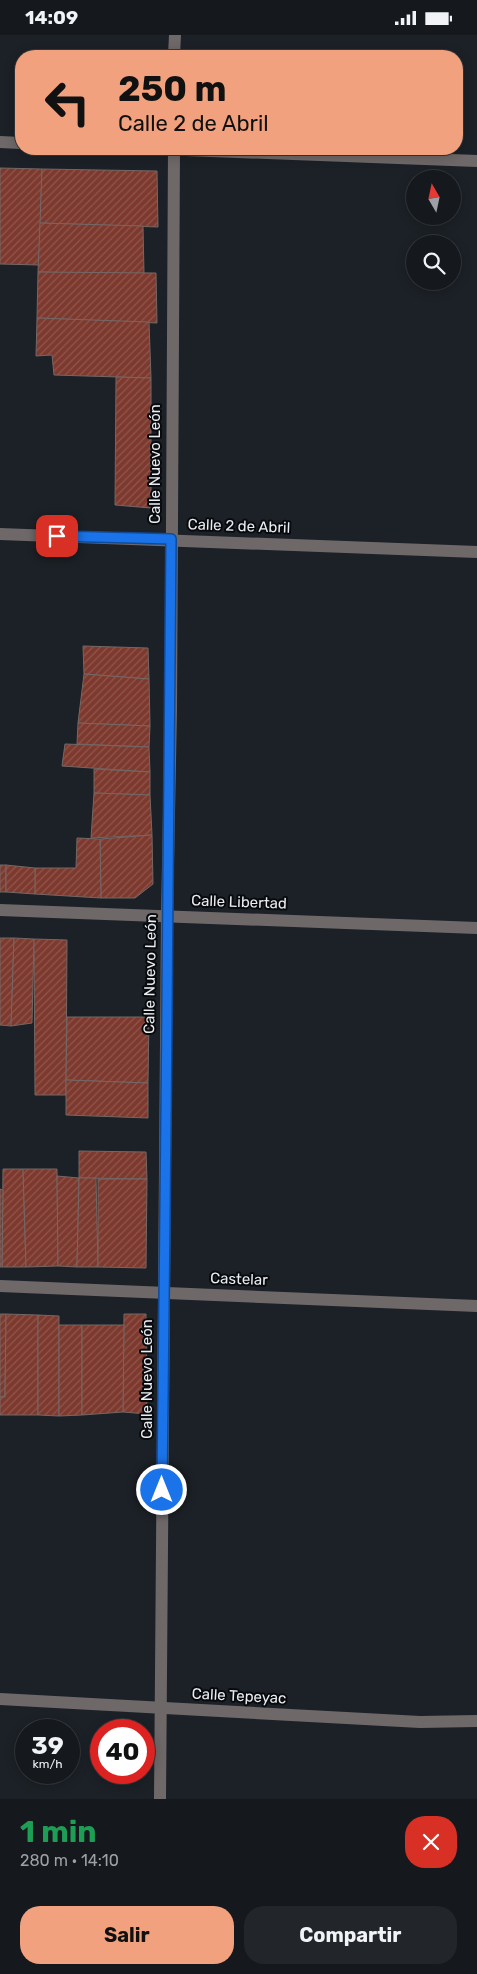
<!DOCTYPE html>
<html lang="es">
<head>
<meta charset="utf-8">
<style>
	:root { --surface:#15191d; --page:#22262a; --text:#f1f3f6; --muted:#9da0a4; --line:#34383b; --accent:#f1a17d }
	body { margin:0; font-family:Rubik,sans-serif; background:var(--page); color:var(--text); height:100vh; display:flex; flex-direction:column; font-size:19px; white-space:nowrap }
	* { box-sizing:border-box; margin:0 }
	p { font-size:16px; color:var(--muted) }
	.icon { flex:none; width:28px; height:28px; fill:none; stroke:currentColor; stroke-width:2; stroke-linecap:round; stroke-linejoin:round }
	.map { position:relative; height:1764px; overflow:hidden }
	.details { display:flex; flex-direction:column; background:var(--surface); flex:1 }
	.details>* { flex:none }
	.top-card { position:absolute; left:15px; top:15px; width:448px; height:105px; border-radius:20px; box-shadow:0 2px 12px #0003,0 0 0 1px var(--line); background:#f1a17d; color:#111; overflow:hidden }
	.needle { width:32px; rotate:351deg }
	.tools { position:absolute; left:406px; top:135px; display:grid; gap:10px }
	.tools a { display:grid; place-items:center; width:55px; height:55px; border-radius:50%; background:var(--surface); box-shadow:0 2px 12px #0003,0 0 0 1px var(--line); font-size:25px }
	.speed { position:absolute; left:15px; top:1684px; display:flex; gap:10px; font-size:25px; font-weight:700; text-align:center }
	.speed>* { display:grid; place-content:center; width:65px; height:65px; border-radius:50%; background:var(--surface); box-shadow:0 2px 12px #0003,0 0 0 1px var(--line); line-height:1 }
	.speed small { font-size:12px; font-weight:400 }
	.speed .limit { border:8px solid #d22; background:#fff; color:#111 }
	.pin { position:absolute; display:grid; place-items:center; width:42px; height:42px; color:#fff; margin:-21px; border-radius:10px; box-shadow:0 2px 8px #0006 }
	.me { position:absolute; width:55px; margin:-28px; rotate:0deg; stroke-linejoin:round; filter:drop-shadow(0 0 4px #0008) }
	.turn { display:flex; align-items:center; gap:18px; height:105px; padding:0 20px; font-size:22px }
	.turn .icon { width:65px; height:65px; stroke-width:2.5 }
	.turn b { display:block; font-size:35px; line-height:42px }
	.round { display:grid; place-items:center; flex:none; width:52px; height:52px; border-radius:20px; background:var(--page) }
	.head { display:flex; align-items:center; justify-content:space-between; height:85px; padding:0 20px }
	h1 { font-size:30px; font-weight:700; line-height:38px; color:#1e9e55 }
	.button { display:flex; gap:10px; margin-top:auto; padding:10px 20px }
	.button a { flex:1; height:58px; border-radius:20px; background:var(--accent); color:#111; font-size:20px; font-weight:700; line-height:58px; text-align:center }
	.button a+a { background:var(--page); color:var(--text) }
	.status { display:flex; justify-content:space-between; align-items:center; height:35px; padding:0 25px; background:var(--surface); direction:ltr }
	.status svg { height:14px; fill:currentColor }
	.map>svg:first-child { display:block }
	.building { fill:url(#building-hatch); stroke:#736866 }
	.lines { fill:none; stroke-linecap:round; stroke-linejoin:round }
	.minor { stroke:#6e6968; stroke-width:12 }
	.route-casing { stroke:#114b97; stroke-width:12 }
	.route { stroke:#1a73e8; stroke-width:9 }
	.labels { text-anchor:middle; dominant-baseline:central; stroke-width:4; stroke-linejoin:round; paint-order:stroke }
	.street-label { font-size:15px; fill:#e9ecf1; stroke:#080a0d }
</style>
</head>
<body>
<div class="status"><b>14:09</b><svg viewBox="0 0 49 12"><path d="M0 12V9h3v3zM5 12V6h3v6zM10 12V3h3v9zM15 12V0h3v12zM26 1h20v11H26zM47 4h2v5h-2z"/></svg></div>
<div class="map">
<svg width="477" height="1764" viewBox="0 0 477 1764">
	<defs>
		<pattern id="building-hatch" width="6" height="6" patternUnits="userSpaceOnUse" patternTransform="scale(1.25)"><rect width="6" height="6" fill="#7d392e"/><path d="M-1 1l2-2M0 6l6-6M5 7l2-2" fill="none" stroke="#8f564d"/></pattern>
	</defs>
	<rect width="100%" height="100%" fill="#1c2127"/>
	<g class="building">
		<polygon points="0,133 42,134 39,230 0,229"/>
		<polygon points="42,134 157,136 158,192 40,188"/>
		<polygon points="40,188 143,191 144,239 38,237"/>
		<polygon points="38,237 156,238 157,288 37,283"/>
		<polygon points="37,283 149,287 151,343 54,340 52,320 36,321"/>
		<polygon points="116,342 151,343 151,473 115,470"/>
		<polygon points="83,611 148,613 149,644 84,639"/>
		<polygon points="84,639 149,644 150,691 78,688"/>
		<polygon points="78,688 150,691 149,712 77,709"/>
		<polygon points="65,709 149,712 150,737 62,731"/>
		<polygon points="94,734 150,737 150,760 94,758"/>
		<polygon points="94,758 150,760 152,800 91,803"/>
		<polygon points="152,800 153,849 135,863 101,863 100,804"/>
		<polygon points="77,803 100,804 101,863 35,859 35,833 76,833"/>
		<rect x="0" y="830" width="6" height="27"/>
		<polygon points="6,830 35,833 35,859 6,857"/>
		<polygon points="0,903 14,903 11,991 0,990"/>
		<polygon points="14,903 34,904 32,988 11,991"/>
		<polygon points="34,904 67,905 66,1060 35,1060"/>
		<polygon points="67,982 149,982 148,1048 66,1045"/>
		<polygon points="66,1045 148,1048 148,1083 66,1080"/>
		<polygon points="79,1116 146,1117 147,1144 79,1143"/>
		<polygon points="3,1134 23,1134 26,1232 2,1232"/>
		<polygon points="23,1134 57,1134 58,1231 26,1232"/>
		<polygon points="57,1141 79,1143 77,1232 58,1231"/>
		<polygon points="79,1143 96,1143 98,1232 77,1232"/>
		<polygon points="98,1144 147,1144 146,1233 98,1232"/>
		<polygon points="0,1154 3,1155 2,1232 0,1232"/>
		<polygon points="0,1279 6,1279 5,1362 0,1362"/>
		<polygon points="6,1279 38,1280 38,1380 0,1380 0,1362 5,1362"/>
		<polygon points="124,1279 146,1279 147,1379 123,1377"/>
		<polygon points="38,1280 59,1281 59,1381 38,1380"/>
		<polygon points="59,1290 82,1290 82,1380 59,1381"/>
		<polygon points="82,1290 124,1290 123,1377 82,1380"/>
	</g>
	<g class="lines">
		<g class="minor">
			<polyline points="174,21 175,0"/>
			<polyline points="0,107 21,108"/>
			<polyline points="159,114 477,126"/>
			<polyline points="0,499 477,517"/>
			<polyline points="0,875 477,893"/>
			<polyline points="0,1251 477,1271"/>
			<polyline points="0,1664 420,1687 477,1686"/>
			<polyline points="160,1764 167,881 171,675 174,114"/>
		</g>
	</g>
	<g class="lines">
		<defs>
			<path id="route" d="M57,501L171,504C171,821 164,1138 162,1455"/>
		</defs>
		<use href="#route" class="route-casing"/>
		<use href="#route" class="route"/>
	</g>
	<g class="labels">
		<g class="street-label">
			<text transform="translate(155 429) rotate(-90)">Calle Nuevo León</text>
			<text transform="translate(239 491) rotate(2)">Calle 2 de Abril</text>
			<text transform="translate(239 867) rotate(2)">Calle Libertad</text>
			<text transform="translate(150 939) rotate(-89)">Calle Nuevo León</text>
			<text transform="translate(239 1244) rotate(2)">Castelar</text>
			<text transform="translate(147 1344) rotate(-90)">Calle Nuevo León</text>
			<text transform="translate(239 1661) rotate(3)">Calle Tepeyac</text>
		</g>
	</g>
</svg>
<div class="tools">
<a><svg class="needle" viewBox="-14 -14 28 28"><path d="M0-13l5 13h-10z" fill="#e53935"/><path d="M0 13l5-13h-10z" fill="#9da0a4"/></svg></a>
<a><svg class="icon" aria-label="search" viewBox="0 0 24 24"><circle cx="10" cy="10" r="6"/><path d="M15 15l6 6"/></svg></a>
</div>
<div class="speed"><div>39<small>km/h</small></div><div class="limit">40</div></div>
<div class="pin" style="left:57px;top:501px;background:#d93025"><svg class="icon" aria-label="arrive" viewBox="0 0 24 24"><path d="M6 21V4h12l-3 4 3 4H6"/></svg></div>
<svg class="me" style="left:162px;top:1455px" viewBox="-20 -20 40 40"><circle r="17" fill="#1a73e8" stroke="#fff" stroke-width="3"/><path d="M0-11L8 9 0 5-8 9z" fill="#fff"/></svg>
<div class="top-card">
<div class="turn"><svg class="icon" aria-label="left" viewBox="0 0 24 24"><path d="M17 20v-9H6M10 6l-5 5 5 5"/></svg><div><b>250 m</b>Calle 2 de Abril</div></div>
</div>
</div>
<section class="details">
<div class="head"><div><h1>1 min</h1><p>280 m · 14:10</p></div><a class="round" style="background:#d93025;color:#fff"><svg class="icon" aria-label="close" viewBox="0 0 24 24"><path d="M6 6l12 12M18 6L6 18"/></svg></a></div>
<div class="button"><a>Salir</a><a>Compartir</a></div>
</section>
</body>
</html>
